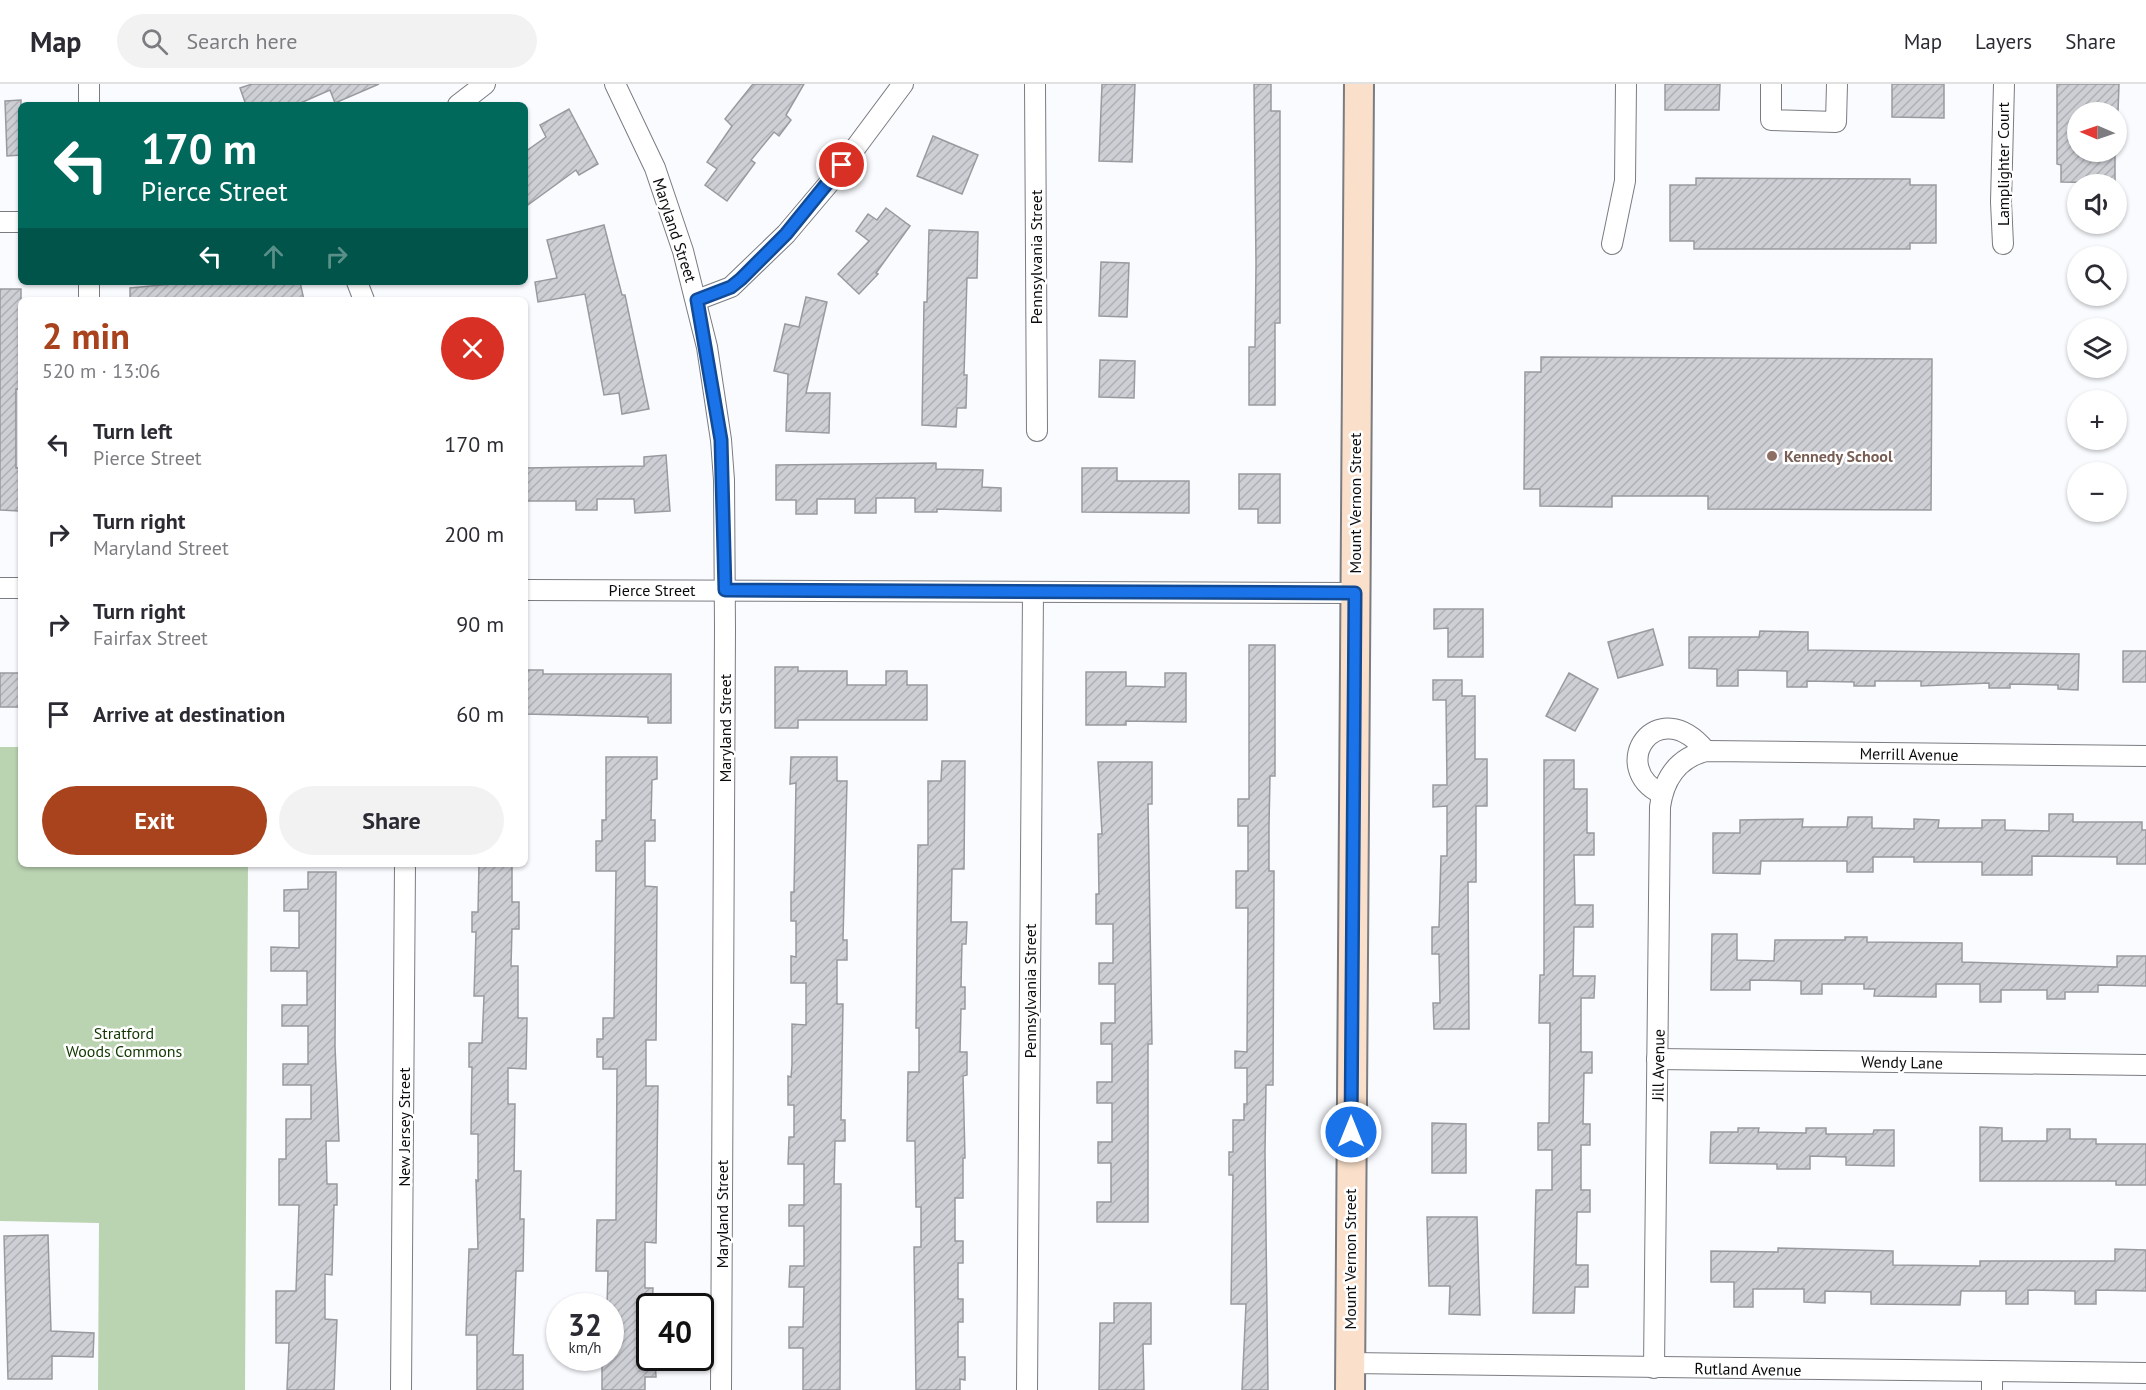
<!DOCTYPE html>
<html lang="en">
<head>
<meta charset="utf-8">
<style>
	:root { --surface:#fff; --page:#f2f2f3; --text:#2b2b33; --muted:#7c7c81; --line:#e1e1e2; --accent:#a9431e }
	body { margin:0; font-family:"PT Sans",sans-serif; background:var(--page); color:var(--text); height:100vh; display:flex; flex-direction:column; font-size:22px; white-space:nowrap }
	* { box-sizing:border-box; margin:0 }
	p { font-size:20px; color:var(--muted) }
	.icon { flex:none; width:33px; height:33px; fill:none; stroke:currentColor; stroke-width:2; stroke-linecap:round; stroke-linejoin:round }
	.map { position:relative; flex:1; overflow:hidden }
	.details { position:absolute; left:18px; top:213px; width:510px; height:570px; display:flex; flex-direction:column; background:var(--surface); border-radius:9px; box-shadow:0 2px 4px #0004 }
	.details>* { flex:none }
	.top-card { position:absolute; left:18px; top:18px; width:510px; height:183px; border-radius:9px; box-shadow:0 2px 4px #0004; background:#00695c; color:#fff; overflow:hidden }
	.needle { width:39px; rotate:272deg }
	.controls { position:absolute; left:2067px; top:18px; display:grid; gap:12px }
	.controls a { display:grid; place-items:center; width:60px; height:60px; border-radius:50%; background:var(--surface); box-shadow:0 2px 4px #0004; font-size:30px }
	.speed { position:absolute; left:546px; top:1209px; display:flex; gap:12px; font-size:30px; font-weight:700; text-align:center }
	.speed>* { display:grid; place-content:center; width:78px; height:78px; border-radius:50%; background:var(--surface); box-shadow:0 2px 4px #0004; line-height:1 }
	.speed small { font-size:15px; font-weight:400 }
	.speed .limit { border:3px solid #111; border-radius:9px; background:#fff; color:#111 }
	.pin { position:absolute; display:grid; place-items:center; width:51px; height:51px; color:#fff; margin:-26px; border:3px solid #fff; border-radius:50%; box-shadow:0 2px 6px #0007 }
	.me { position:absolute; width:66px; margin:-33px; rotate:0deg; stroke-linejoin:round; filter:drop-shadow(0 0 4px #0008) }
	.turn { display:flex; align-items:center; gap:21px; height:126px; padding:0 24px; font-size:27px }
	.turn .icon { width:78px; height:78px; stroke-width:2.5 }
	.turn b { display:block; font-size:42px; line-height:51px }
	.lanes { display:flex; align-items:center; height:57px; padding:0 24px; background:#0003; justify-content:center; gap:30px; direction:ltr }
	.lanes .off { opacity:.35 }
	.round { display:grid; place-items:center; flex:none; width:63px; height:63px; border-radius:32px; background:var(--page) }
	.summary { display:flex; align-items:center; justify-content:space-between; height:102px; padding:0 24px }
	h1 { font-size:36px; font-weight:700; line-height:45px; color:var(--accent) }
	.cta { display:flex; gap:12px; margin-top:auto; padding:12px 24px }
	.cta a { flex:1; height:69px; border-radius:36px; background:var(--accent); color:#fff; font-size:24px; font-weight:700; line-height:69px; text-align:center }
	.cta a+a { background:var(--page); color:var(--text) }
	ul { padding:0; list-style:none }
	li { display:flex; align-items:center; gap:18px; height:90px; padding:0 24px }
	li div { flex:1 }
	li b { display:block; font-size:22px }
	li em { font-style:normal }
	header { display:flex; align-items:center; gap:36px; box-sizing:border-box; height:84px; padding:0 30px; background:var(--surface); border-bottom:2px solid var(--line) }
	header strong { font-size:28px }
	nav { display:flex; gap:33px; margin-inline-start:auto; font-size:21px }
	.search { width:420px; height:54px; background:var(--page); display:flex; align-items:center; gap:15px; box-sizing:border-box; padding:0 21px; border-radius:33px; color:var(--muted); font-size:22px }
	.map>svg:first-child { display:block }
	.park { fill:#bad3b1 }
	.building { fill:url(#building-hatch); stroke:#989a9f; stroke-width:1.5 }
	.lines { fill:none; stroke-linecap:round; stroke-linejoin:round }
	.street-casing { stroke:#7a7c81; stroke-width:22 }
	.secondary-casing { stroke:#7a7c81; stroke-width:32 }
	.street { stroke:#fff; stroke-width:20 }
	.secondary { stroke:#fae0ca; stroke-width:28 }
	.route-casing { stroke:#114b97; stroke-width:15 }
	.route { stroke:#1a73e8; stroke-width:10 }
	.education-dot { fill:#8d6e63; stroke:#fff; stroke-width:2 }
	.labels { text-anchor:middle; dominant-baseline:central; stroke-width:5; stroke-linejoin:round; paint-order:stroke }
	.street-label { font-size:16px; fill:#0b0b0d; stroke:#fff }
	.education-label { font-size:16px; font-weight:bold; fill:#785e54; stroke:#fff; text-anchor:start }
	.park-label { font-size:16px; fill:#113800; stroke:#fff }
</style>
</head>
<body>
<header>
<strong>Map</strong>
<div class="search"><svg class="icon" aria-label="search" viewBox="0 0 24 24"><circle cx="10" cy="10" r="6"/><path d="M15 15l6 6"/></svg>Search here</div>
<nav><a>Map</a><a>Layers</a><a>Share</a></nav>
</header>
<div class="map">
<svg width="2146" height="1306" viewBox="0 0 2146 1306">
	<defs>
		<pattern id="building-hatch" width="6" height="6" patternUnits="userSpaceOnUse" patternTransform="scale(1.5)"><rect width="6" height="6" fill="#cdcfd5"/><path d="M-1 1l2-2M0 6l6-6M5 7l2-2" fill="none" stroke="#afb0b6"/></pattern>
	</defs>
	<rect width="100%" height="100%" fill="#fafbff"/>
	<polygon class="park" points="0,663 21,663 21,780 248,780 245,1306 98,1306 99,1139 0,1137"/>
	<g class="building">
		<polygon points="252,0 379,0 335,19 330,6 296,21 246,21 240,4"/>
		<polygon points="753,0 804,0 786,31 791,36 779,52 774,48 751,76 755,79 727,117 705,101 717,85 707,78 732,42 725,35"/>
		<polygon points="1102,0 1135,0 1132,78 1099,77"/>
		<polygon points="1254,0 1271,0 1271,27 1280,27 1280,239 1275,239 1275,321 1249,321 1249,263 1255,263 1256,180"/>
		<polygon points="1665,0 1720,0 1719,26 1665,26"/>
		<polygon points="1892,0 1944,0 1944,34 1892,33"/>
		<polygon points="2057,0 2119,0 2118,28 2078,28 2078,68 2115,68 2115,99 2061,98 2061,81 2057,80"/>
		<polygon points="21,16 21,71 7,72 5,17"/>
		<polygon points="569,25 598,80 579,91 576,86 525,123 525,68 546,53 540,41"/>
		<polygon points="933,52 978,71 962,110 917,92"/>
		<polygon points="1696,94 1910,95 1910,101 1936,101 1936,159 1910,159 1910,165 1694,165 1694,157 1670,157 1670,101 1696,101"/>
		<polygon points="886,124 910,142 876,189 878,190 859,210 838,190 869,157 856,147 868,130 877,136"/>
		<polygon points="604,141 622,211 625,211 649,325 622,330 619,309 604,311 585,210 538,218 535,198 557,194 547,156"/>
		<polygon points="929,146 978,148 977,194 967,194 964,291 967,291 966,324 957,324 956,343 922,341 924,218 927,218"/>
		<polygon points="1101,178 1129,179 1127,233 1099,232"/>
		<polygon points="193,198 300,198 304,216 130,216 130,204"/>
		<polygon points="0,205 21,205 21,305 16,305 16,384 21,384 19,427 0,426"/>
		<polygon points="806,213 827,218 806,309 830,309 829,349 786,347 788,290 774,287 785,240 799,243"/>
		<polygon points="1541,273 1932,275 1931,426 1708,425 1708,412 1612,412 1612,423 1540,422 1540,405 1524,405 1525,288 1541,288"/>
		<polygon points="1100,276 1135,277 1134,314 1099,313"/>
		<polygon points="666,371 670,427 635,429 634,415 597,415 597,426 576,426 576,417 525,417 525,384 644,382 644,373"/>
		<polygon points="936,379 936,385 983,386 982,403 1001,404 1001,427 937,425 937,428 915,428 915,414 876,414 876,429 855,429 855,415 817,415 817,430 796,430 796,416 776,416 776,381"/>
		<polygon points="1082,384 1117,384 1117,397 1189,397 1189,429 1082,428"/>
		<polygon points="1239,390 1280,390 1280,439 1258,439 1258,425 1239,425"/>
		<polygon points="1434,525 1483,525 1483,573 1448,573 1448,544 1434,545"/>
		<polygon points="1653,545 1663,581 1618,594 1608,558"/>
		<polygon points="1760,547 1808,548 1808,566 2079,570 2078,606 2058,605 2058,601 2010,600 2010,604 1989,604 1989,599 1921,602 1921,597 1875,597 1875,602 1854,602 1854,598 1807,597 1807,603 1787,603 1787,587 1738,586 1738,602 1717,602 1717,585 1689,584 1689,553 1759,553"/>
		<polygon points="1249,561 1275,561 1275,692 1270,692 1269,742 1269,787 1274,787 1273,1001 1266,1001 1265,1068 1268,1306 1242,1306 1246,1220 1231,1220 1233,1091 1229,1091 1229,1068 1233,1068 1233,1036 1244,1036 1244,1020 1247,1020 1247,984 1235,984 1235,967 1247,968 1248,824 1236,824 1236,787 1248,787 1248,742 1238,742 1238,715 1249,715"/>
		<rect x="2123" y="567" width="23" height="31"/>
		<polygon points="775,583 798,583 798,587 847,587 847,601 886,601 886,587 907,587 907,601 927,601 927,636 798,636 798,644 775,644"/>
		<polygon points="525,586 543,586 543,590 671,590 671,639 648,639 648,633 525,630"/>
		<polygon points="1086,588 1126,588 1126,602 1165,603 1165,589 1186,589 1186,638 1126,637 1126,641 1086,641"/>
		<rect x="0" y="589" width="21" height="34"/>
		<polygon points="1569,589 1598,605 1575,647 1546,632"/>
		<polygon points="1433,596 1462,596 1462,612 1475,612 1475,675 1487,675 1487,722 1476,722 1476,798 1468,798 1469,945 1434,945 1433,919 1440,919 1439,870 1432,870 1432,843 1439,843 1441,772 1447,772 1447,722 1433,723 1433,701 1447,701 1446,616 1433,616"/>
		<polygon points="606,673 657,673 657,695 652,696 651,736 655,736 655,757 645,757 645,802 657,803 656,956 646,956 646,1002 658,1002 656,1159 645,1158 645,1204 653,1204 652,1222 650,1222 650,1274 655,1274 656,1293 645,1293 645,1306 602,1306 602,1274 610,1274 610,1222 607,1222 608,1187 596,1187 597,1136 616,1136 617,985 603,985 603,973 597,973 597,955 603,955 603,934 614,934 616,787 596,787 596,757 602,757 602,736 606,736"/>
		<polygon points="791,673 837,673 837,697 847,697 843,856 847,856 847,876 837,876 837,920 843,920 841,1036 845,1036 845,1057 835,1057 834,1100 841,1100 840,1306 803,1306 803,1264 789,1264 789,1243 803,1243 804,1203 789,1203 790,1182 804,1182 804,1142 789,1142 789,1121 804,1121 804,1080 788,1080 789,1053 794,1053 794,1021 788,1021 788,992 791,993 792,981 792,940 806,941 806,899 791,899 791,872 796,873 796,837 791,837 791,808 794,808 796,699 790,700"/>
		<polygon points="1544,676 1574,676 1574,705 1587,705 1587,749 1594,749 1594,771 1574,771 1575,821 1593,821 1593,843 1574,843 1573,892 1595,892 1594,914 1581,914 1581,968 1592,968 1592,989 1584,989 1583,1040 1590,1040 1590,1061 1581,1061 1581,1106 1590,1106 1590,1128 1577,1128 1576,1181 1588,1181 1588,1203 1575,1203 1574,1229 1533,1229 1536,1106 1552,1106 1552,1066 1538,1066 1538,1039 1549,1039 1550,939 1539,939 1540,891 1544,891"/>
		<polygon points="942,677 965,677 964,785 952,785 951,838 967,838 966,860 962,860 961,903 965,903 965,925 961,925 960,968 967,968 967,991 963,992 965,1074 963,1074 963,1114 955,1114 955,1157 963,1157 963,1179 958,1179 958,1215 963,1215 963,1238 958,1238 958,1273 965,1273 965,1296 960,1295 960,1306 916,1306 914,1163 921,1163 921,1123 916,1123 915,1057 907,1057 908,988 919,988 919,944 916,944 918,761 928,761 928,697 941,697"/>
		<polygon points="1098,678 1152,678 1152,720 1148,720 1152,960 1148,960 1148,1138 1097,1138 1097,1118 1111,1118 1111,1079 1098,1079 1098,1058 1112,1058 1112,1019 1097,1019 1097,998 1112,998 1112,960 1101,960 1101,939 1115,939 1115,900 1099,900 1099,879 1113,879 1113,840 1096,840 1096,810 1099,810 1098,750 1102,750"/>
		<polygon points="2049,730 2073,730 2073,738 2142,738 2142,746 2146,746 2146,780 2117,780 2117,773 2032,772 2032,791 1982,791 1982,778 1914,778 1914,773 1873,773 1873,788 1847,788 1847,777 1761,777 1760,790 1713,789 1713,749 1740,749 1740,736 1803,735 1802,743 1847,743 1848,733 1872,733 1872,744 1914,745 1914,735 1939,736 1938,744 1982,744 1982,736 2005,736 2005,746 2049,747"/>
		<polygon points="479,780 512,780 512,818 519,818 519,845 512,845 511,882 518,882 518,934 527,934 526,985 508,984 508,1020 515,1020 514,1087 521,1087 520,1135 524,1135 523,1187 516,1187 513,1271 523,1271 523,1306 477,1306 477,1251 466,1251 469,1165 478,1165 476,1096 478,1097 478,1050 471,1050 472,983 469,983 469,959 482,959 484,912 474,912 476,848 472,848 472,828 478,828"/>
		<polygon points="308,788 336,788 335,962 339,1057 326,1057 327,1100 337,1100 337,1121 334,1121 332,1191 325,1190 325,1235 337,1236 334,1306 287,1306 289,1259 276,1259 276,1207 296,1207 299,1121 279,1121 279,1075 286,1075 286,1035 311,1035 311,1001 283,1001 283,980 308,980 308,942 282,942 282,921 307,921 307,887 271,887 271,863 299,864 299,827 284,827 284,806 308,805"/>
		<polygon points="1712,850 1737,850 1737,876 1774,877 1775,856 1845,856 1845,853 1867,853 1867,858 1962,859 1962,878 2117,883 2117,872 2146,872 2146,902 2098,901 2098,908 2065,908 2065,915 2047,915 2047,906 2001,906 2001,918 1980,918 1980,900 1936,900 1936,913 1874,912 1875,905 1864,905 1864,900 1822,900 1822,910 1801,910 1801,897 1750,896 1750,906 1711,906"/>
		<polygon points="1432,1039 1466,1040 1466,1089 1432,1089"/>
		<polygon points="1980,1043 2002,1044 2002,1057 2047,1057 2047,1045 2070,1045 2070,1055 2096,1055 2096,1060 2146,1060 2146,1101 2116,1101 2116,1097 1980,1097"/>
		<polygon points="1738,1044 1759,1044 1758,1048 1806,1049 1806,1044 1826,1044 1826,1050 1873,1050 1874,1046 1894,1046 1894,1082 1846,1081 1846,1073 1810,1072 1810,1085 1777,1085 1777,1080 1710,1079 1711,1048 1738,1048"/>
		<polygon points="1427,1133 1477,1133 1480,1231 1449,1230 1450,1202 1429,1202"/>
		<polygon points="48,1151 51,1247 94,1249 93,1273 52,1272 52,1295 8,1295 4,1152"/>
		<polygon points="1778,1164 1893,1167 1893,1181 1980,1182 1980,1177 2115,1177 2115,1165 2146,1166 2146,1207 2096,1206 2096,1220 2075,1220 2075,1207 2028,1206 2028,1220 2006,1220 2006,1207 1961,1207 1960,1221 1871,1220 1871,1208 1825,1207 1825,1219 1804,1218 1804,1205 1753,1205 1753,1223 1734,1223 1734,1198 1711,1198 1711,1167 1778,1168"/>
		<polygon points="1114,1219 1151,1219 1151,1260 1143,1260 1144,1306 1099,1306 1100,1239 1114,1239"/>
	</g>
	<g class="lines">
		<defs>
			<g id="street">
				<polyline points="89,0 89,21"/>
				<polyline points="615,0 655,84 683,167 707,263 721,356 724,396 725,545 721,1306"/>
				<polyline points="1035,0 1037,347"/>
				<polyline points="1771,0 1771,36 1836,38 1837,0"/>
				<polyline points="458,21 485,0"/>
				<polyline points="0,138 21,138"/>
				<polyline points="1612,160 1625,97 1626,0"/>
				<polyline points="2003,160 2001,118 2004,0"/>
				<polyline points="357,198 364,216"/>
				<polyline points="89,216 89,198"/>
				<polyline points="697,216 731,203 786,150 830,98 903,0"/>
				<polyline points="0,504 21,504"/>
				<polyline points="525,506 1355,509"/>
				<path d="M1662,710C1606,683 1657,607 1706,667"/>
				<polyline points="1657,975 2146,981"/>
				<polyline points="1350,1279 2146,1289"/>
				<path d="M1654,1284L1660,723C1664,694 1678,674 1706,667L2146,672"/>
				<polyline points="401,1306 405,780"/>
				<polyline points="1027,1306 1033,508"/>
				<polyline points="1992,1306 1992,1287"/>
			</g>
			<polyline id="secondary" points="1350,1306 1359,0"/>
		</defs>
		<use href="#street" class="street-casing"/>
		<use href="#secondary" class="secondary-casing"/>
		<use href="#street" class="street"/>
		<use href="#secondary" class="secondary"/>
	</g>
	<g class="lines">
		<defs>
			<polyline id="route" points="842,81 786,150 741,195 731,203 697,216 721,356 725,506 1355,509 1351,1048"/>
		</defs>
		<use href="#route" class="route-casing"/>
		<use href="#route" class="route"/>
	</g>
	<circle class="education-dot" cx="1772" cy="372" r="6"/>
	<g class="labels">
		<g class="street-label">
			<text transform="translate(2003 80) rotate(-90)">Lamplighter Court</text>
			<text transform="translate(675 146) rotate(72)">Maryland Street</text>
			<text transform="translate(1036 173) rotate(-90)">Pennsylvania Street</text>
			<text transform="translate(1355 419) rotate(-90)">Mount Vernon Street</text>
			<text x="652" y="506">Pierce Street</text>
			<text transform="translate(725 644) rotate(-90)">Maryland Street</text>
			<text transform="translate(1909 670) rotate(1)">Merrill Avenue</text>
			<text transform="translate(1030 907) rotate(-90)">Pennsylvania Street</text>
			<text transform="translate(1902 978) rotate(1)">Wendy Lane</text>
			<text transform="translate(1658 981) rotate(-89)">Jill Avenue</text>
			<text transform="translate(404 1043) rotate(-90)">New Jersey Street</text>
			<text transform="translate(722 1130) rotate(-90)">Maryland Street</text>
			<text transform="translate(1350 1175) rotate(-90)">Mount Vernon Street</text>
			<text transform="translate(1748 1285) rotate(1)">Rutland Avenue</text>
		</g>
		<g class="education-label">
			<text x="1784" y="372">Kennedy School</text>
		</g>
		<g class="park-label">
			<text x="124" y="949">Stratford<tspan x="124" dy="18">Woods Commons</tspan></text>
		</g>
	</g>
</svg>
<div class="controls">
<a><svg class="needle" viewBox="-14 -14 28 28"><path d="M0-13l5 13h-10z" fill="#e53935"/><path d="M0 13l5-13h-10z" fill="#7c7c81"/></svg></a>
<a><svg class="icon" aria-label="sound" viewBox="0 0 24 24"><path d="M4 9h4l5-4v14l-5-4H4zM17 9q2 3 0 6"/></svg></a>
<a><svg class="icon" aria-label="search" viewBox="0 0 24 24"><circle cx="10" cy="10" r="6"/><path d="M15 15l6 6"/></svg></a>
<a><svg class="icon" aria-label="layers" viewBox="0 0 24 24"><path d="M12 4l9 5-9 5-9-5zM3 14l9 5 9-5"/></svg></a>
<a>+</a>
<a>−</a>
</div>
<div class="speed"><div>32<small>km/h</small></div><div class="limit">40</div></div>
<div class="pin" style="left:842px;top:81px;background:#d93025"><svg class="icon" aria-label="arrive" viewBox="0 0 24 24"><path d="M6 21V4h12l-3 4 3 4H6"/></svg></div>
<svg class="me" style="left:1351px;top:1048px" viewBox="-20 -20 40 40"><circle r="17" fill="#1a73e8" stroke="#fff" stroke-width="3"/><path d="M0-11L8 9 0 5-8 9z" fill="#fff"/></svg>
<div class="top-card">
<div class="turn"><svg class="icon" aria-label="left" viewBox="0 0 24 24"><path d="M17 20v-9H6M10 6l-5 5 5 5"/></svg><div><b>170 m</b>Pierce Street</div></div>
<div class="lanes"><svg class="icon" aria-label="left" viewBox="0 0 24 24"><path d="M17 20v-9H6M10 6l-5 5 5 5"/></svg><svg class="icon off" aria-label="ahead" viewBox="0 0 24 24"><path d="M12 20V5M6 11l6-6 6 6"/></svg><svg class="icon off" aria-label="right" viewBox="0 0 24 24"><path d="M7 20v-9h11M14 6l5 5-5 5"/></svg></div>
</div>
<section class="details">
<div class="summary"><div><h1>2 min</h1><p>520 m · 13:06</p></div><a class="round" style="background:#d93025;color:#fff"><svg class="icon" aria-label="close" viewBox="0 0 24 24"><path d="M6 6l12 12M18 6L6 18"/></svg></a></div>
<ul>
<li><svg class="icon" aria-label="left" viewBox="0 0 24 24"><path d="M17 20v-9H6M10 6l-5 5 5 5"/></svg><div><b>Turn left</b><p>Pierce Street</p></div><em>170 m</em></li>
<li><svg class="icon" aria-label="right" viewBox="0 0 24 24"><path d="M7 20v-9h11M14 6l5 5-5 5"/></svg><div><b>Turn right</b><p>Maryland Street</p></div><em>200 m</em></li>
<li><svg class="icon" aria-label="right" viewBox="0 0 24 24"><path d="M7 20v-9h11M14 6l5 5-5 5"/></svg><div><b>Turn right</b><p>Fairfax Street</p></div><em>90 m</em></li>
<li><svg class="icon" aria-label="arrive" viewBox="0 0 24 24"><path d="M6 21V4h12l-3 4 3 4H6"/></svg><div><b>Arrive at destination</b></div><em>60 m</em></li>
</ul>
<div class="cta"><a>Exit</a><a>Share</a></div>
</section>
</div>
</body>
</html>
